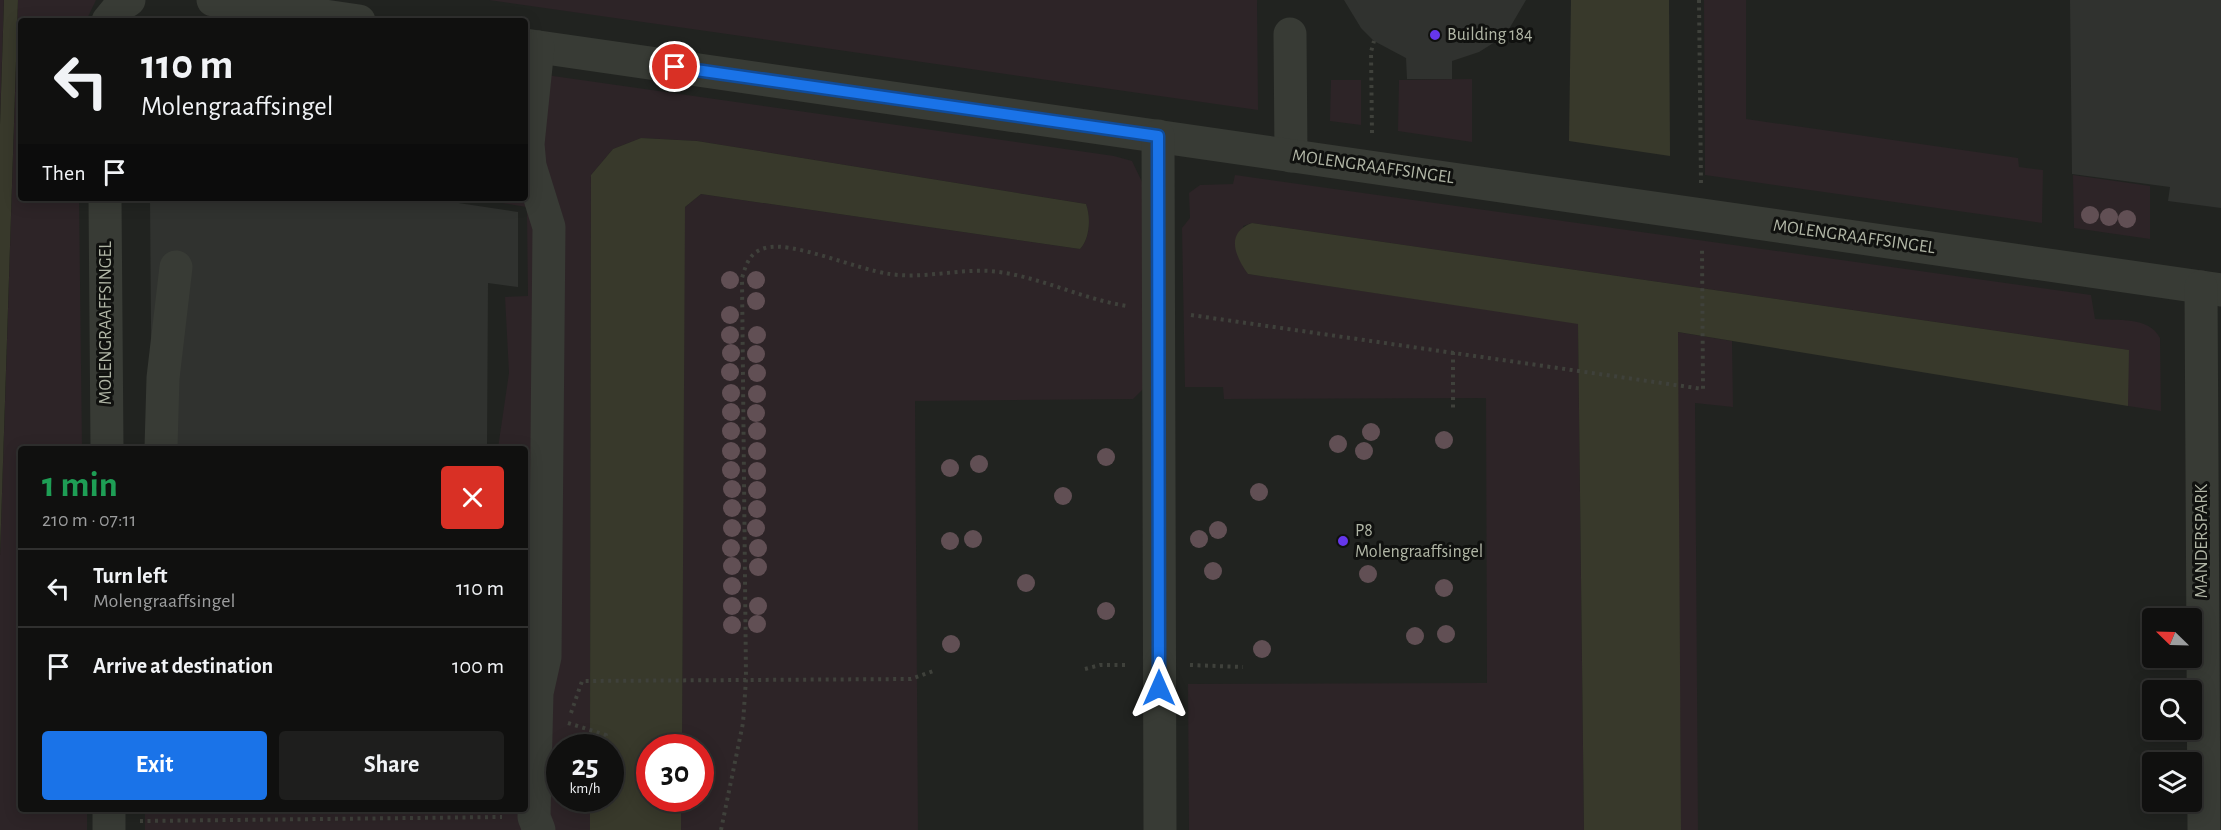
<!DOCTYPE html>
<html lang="en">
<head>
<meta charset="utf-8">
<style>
	:root { --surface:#10100f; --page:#1e1e1d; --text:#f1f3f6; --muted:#9c9d9e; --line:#30302f; --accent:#1a73e8 }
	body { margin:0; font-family:"Alegreya Sans",sans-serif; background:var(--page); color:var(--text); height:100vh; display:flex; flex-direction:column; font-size:22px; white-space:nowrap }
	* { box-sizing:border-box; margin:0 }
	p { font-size:20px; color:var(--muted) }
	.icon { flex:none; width:33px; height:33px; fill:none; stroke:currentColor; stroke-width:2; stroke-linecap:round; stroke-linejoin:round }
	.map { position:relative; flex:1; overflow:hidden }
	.side { position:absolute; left:18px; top:446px; width:510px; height:366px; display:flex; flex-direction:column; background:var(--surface); border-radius:6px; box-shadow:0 3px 15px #0003,0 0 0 2px var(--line) }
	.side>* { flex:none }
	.guide { position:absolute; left:18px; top:18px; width:510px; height:183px; border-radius:6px; box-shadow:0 3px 15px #0003,0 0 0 2px var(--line); background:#10100f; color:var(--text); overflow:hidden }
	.needle { width:39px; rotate:293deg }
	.tools { position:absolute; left:2142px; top:608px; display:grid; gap:12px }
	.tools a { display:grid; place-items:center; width:60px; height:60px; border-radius:6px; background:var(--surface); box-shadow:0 3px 15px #0003,0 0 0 2px var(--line); font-size:30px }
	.speed { position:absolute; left:546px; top:734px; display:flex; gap:12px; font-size:30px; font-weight:700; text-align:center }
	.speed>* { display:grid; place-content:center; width:78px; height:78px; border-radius:50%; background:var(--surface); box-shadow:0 3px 15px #0003,0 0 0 2px var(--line); line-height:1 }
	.speed small { font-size:15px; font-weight:400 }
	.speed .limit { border:9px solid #d22; background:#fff; color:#111 }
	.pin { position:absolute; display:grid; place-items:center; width:51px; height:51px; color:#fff; margin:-26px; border:3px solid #fff; border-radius:50%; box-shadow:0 2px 6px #0007 }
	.me { position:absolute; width:66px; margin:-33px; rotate:0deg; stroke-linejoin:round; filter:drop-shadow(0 0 4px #0008) }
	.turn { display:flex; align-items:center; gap:21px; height:126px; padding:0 24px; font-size:27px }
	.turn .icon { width:78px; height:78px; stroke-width:2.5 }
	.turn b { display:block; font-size:42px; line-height:51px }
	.then { display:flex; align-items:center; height:57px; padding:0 24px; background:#0003; gap:12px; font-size:22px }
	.round { display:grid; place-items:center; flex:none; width:63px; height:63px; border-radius:6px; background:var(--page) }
	.summary { display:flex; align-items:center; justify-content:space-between; height:102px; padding:0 24px }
	h1 { font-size:36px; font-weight:700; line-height:45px; color:#1e9e55 }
	.action { display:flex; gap:12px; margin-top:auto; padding:12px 24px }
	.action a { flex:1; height:69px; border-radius:6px; background:var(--accent); color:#fff; font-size:24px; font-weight:700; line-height:69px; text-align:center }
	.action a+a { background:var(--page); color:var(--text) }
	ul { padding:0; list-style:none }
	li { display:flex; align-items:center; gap:18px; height:78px; padding:0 24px; border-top:2px solid var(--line) }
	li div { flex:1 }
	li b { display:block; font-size:22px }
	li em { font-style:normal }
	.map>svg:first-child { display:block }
	.built { fill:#212320; fill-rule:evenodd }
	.green { fill:#2d2427 }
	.water { fill:#38392b }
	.building { fill:#30322f }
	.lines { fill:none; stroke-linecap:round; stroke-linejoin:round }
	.path { stroke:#3f413b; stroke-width:4; stroke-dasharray:3 4.5; stroke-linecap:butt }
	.minor { stroke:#383b35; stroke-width:33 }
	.tree { fill:#614f54 }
	.route-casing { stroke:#114b97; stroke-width:15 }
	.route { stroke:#1a73e8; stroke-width:10 }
	.poi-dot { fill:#6536ec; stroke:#10110f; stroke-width:2 }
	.labels { text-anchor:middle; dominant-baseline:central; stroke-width:6; stroke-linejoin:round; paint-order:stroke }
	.poi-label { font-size:18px; fill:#b1b6a6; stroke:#10110f; text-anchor:start }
	.street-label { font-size:18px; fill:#b1b6a6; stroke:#10110f }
</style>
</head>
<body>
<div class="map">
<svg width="2221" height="830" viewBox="0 0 2221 830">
	<rect width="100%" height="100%" fill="#151614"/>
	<path class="built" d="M52,0H2221V830H37V808H525V448H43L48,198H525V21H51ZM2152,618H2192V657H2152ZM2152,690H2192V729H2152ZM560,747H610V798H560ZM650,747H700V798H650ZM2152,762H2192V801H2152Z"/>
	<g class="green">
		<polygon points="0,0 4,0 0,124"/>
		<polygon points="18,0 96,0 86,21 21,21 21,198 79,198 82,448 21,448 21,808 87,809 87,830 0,830 0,556"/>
		<polygon points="489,0 1257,0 1258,110"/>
		<polygon points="1704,0 1746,0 1746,119 2018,158 2019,167 2043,170 2042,223 1705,175"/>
		<path d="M525,72L1114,156L1132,161L1143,184V389L1133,399L915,401L918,830H681V798H700V747H682L684,208L701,194L1080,249C1090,239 1091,217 1086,204L697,141L641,138L613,149L591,175L590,747H560V798H590V830H145V809L525,808V448H498L509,373L505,297L528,296L527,207L472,198H525Z"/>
		<polygon points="1472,79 1472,142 1398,131 1399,80"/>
		<polygon points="1331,80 1361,80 1361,125 1330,121"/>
		<path d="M1235,175L2091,295L2095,319C2117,321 2149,316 2160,338L2161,411L2128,406V350L1252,223L1243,226L1248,274L1578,323L1584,830H1189L1188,684L1487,683L1486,398L1224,399L1223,387H1185L1182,228L1190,218L1189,193L1200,185L1233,184Z"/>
		<polygon points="2073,175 2150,186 2150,239 2074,228"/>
		<polygon points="1677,332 1732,341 1733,407 1695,403 1698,830 1681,830"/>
	</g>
	<g class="water">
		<polygon points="4,0 18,0 0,556 0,124"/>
		<polygon points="1571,0 1669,0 1670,156 1569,141"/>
		<path d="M641,138L697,141L1086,204C1091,217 1090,239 1080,249L701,194L685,207L682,747H650V798H681V830H590V798H610V747H590L591,175L613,149Z"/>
		<path d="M1252,223L2129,350L2128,406L1678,332L1681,830H1584L1578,324L1248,274C1235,256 1225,233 1252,223Z"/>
	</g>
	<g class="building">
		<polygon points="1344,0 1526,0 1509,29 1495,42 1479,52 1452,61 1452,79 1407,79 1406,58 1374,41 1361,28"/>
		<polygon points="2070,0 2221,0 2221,208 2168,201 2170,187 2072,174"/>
		<polygon points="150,198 425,198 518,212 518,287 488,283 487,448 152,448"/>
	</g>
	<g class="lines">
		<g class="path">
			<polyline points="1699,0 1701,184"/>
			<polyline points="1372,133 1371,52 1374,41"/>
			<polyline points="1191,315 1703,389 1702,248"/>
			<polyline points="1453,352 1453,408"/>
			<polyline points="1190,665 1243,667"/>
			<polyline points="1085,669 1100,665 1129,665"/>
			<polyline points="571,713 582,681 911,679 933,671"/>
			<polyline points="568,723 606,735 606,747"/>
			<polyline points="606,798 606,806"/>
			<polyline points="140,821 502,817"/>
			<path d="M721,830L743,723L746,679L742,278C746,264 750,252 765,248C791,240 858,270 890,274C923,279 957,269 990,271C1037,275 1081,299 1127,306"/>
		</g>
		<g class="minor">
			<polyline points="213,0 359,21"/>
			<polyline points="108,21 121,5 129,0"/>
			<polyline points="1290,34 1291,156"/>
			<polyline points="525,45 2221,290"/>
			<polyline points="538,47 528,144 530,166 549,227 545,657 537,693 534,817 539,830"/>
			<polyline points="1158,136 1160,830"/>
			<polyline points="105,198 107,448"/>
			<polyline points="2201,287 2204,830"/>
			<polyline points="161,448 163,378 176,267"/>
			<polyline points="109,808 109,830"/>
		</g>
	</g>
	<g class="tree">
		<circle cx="2090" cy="215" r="9"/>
		<circle cx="2109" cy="217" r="9"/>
		<circle cx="2127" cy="219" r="9"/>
		<circle cx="730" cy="280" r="9"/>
		<circle cx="756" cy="280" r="9"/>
		<circle cx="756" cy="301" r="9"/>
		<circle cx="730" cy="315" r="9"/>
		<circle cx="730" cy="335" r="9"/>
		<circle cx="757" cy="335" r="9"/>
		<circle cx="731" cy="353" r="9"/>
		<circle cx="756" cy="354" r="9"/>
		<circle cx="730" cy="372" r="9"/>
		<circle cx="757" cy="373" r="9"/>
		<circle cx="731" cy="393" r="9"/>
		<circle cx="757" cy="394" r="9"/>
		<circle cx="731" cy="412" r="9"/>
		<circle cx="756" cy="413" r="9"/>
		<circle cx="731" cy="431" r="9"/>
		<circle cx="757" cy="431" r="9"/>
		<circle cx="1371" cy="432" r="9"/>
		<circle cx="1444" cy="440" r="9"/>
		<circle cx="1338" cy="444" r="9"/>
		<circle cx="731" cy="451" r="9"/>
		<circle cx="757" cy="451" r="9"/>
		<circle cx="1364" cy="451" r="9"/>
		<circle cx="1106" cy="457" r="9"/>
		<circle cx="979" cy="464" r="9"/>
		<circle cx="950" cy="468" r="9"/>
		<circle cx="731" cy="470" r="9"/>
		<circle cx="757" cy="471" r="9"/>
		<circle cx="732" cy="489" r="9"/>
		<circle cx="757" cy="490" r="9"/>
		<circle cx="1259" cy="492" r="9"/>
		<circle cx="1063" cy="496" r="9"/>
		<circle cx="732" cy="508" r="9"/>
		<circle cx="757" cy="509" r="9"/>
		<circle cx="732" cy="528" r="9"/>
		<circle cx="756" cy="528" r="9"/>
		<circle cx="1218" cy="530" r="9"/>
		<circle cx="973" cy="539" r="9"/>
		<circle cx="1199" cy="539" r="9"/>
		<circle cx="950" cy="541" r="9"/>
		<circle cx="731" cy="548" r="9"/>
		<circle cx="758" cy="548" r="9"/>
		<circle cx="732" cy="566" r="9"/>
		<circle cx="758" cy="567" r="9"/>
		<circle cx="1213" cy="571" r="9"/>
		<circle cx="1368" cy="574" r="9"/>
		<circle cx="1026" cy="583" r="9"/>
		<circle cx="732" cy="586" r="9"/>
		<circle cx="1444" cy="588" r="9"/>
		<circle cx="732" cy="606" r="9"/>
		<circle cx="758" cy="606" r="9"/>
		<circle cx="1106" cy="611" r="9"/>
		<circle cx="757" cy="624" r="9"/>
		<circle cx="732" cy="625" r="9"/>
		<circle cx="1446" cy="634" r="9"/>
		<circle cx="1415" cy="636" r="9"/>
		<circle cx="951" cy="644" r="9"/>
		<circle cx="1262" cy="649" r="9"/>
	</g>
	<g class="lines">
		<defs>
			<polyline id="route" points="675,67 1158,136 1159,688"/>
		</defs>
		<use href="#route" class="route-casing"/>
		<use href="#route" class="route"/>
	</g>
	<g class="poi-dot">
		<circle cx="1435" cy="35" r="6"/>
		<circle cx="1343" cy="541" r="6"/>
	</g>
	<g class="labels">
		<g class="poi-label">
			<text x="1447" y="35">Building 184</text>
			<text x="1355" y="531">P8<tspan x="1355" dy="21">Molengraaffsingel</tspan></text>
		</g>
		<g class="street-label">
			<text transform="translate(1373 167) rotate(8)">MOLENGRAAFFSINGEL</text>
			<text transform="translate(1854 237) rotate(8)">MOLENGRAAFFSINGEL</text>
			<text transform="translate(106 323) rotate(-90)">MOLENGRAAFFSINGEL</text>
			<text transform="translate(2202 541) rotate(-90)">MANDERSPARK</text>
		</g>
	</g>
</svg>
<div class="tools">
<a><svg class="needle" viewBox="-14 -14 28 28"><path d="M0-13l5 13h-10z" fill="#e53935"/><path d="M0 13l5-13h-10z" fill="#9c9d9e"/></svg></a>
<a><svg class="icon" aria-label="search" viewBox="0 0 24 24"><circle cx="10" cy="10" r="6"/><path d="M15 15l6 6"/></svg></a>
<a><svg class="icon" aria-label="layers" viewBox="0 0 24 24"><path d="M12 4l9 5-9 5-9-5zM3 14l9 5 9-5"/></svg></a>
</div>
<div class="speed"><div>25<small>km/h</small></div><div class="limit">30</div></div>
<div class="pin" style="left:675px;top:67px;background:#d93025"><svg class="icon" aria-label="arrive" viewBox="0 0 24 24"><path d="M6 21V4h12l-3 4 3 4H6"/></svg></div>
<svg class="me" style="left:1159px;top:688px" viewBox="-20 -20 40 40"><path d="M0-17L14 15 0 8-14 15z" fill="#1a73e8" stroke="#fff" stroke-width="4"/></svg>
<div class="guide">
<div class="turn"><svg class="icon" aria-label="left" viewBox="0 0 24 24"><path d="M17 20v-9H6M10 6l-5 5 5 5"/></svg><div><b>110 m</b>Molengraaffsingel</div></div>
<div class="then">Then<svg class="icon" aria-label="arrive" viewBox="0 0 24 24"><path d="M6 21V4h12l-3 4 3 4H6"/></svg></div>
</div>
<section class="side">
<div class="summary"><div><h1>1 min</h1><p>210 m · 07:11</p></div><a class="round" style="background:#d93025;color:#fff"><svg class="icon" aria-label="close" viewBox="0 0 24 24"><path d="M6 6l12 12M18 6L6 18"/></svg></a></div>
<ul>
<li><svg class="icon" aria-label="left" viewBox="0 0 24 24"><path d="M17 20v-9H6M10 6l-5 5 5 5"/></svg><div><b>Turn left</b><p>Molengraaffsingel</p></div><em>110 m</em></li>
<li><svg class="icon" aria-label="arrive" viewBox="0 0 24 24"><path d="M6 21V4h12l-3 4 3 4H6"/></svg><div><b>Arrive at destination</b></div><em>100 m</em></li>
</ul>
<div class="action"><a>Exit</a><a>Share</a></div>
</section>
</div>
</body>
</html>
